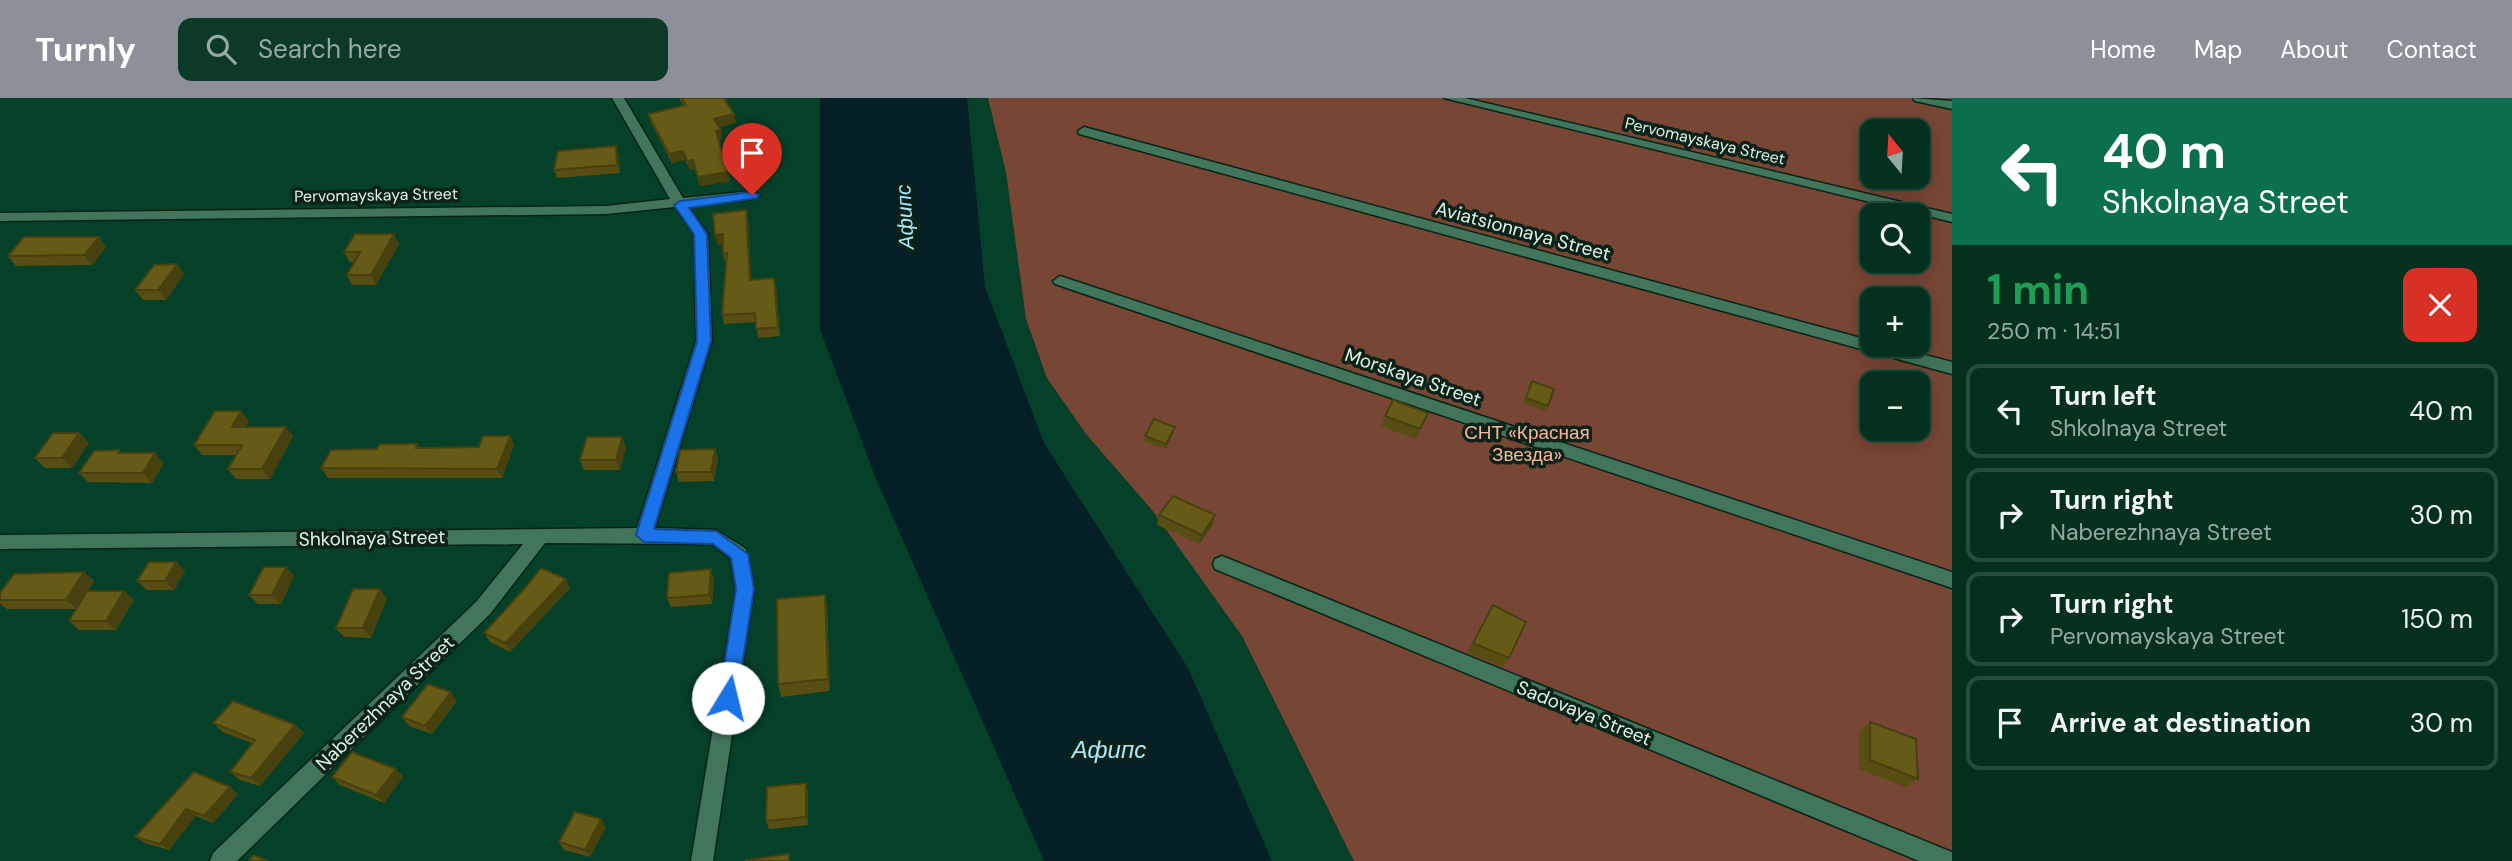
<!DOCTYPE html>
<html lang="en">
<head>
<meta charset="utf-8">
<style>
	:root { --surface:#04311e; --page:#0d3927; --text:#f1f3f6; --muted:#97a9a4; --line:#254c3c; --accent:#8c9099 }
	body { margin:0; font-family:"DM Sans",sans-serif; background:var(--page); color:var(--text); height:100vh; display:flex; flex-direction:column; font-size:26px; white-space:nowrap }
	* { box-sizing:border-box; margin:0 }
	p { font-size:23px; color:var(--muted) }
	.icon { flex:none; width:38px; height:38px; fill:none; stroke:currentColor; stroke-width:2; stroke-linecap:round; stroke-linejoin:round }
	.map { position:relative; flex:1; overflow:hidden }
	.panel { display:flex; flex-direction:column; background:var(--surface); width:560px }
	.panel>* { flex:none }
	.top-card { background:#0b6e4f; color:#fff; overflow:hidden }
	.needle { width:46px; rotate:342deg }
	.controls { position:absolute; left:1860px; top:21px; display:grid; gap:14px }
	.controls a { display:grid; place-items:center; width:70px; height:70px; border-radius:14px; background:var(--surface); box-shadow:0 4px 18px #0003,0 0 0 2px var(--line); font-size:35px }
	.pin { position:absolute; display:grid; place-items:center; width:60px; height:60px; color:#fff; margin:-72px -30px; border-radius:50% 50% 50% 0; rotate:-45deg; box-shadow:0 0 7px #0007 }
	.pin .icon { rotate:45deg }
	.me { position:absolute; width:77px; margin:-38px; rotate:9deg; stroke-linejoin:round; filter:drop-shadow(0 0 5px #0008) }
	.turn { display:flex; align-items:center; gap:24px; height:147px; padding:0 35px; font-size:32px }
	.turn .icon { width:91px; height:91px; stroke-width:2.5 }
	.turn b { display:block; font-size:49px; line-height:60px }
	.round { display:grid; place-items:center; flex:none; width:74px; height:74px; border-radius:14px; background:var(--page) }
	.head { display:flex; align-items:center; justify-content:space-between; height:119px; padding:0 35px }
	h1 { font-size:42px; font-weight:700; line-height:52px; color:#1e9e55 }
	ul { padding:0; list-style:none }
	li { display:flex; align-items:center; gap:21px; height:94px; margin:0 14px 10px; padding:0 21px; border:4px solid var(--line); border-radius:14px }
	li div { flex:1 }
	li b { display:block; font-size:26px }
	li em { font-style:normal }
	header { display:flex; align-items:center; gap:42px; box-sizing:border-box; height:98px; padding:0 35px; background:var(--accent); color:#fff }
	header strong { font-size:33px }
	nav { display:flex; gap:38px; margin-inline-start:auto; font-size:24px }
	.search { width:490px; height:63px; background:var(--page); display:flex; align-items:center; gap:18px; box-sizing:border-box; padding:0 24px; border-radius:14px; color:var(--muted); font-size:26px }
	main { display:flex; flex:1; min-height:0 }
	.map>svg:first-child { display:block }
	.green { fill:#784635; fill-rule:evenodd }
	.water { fill:#051f27 }
	.lines { fill:none; stroke-linecap:round; stroke-linejoin:round }
	.street-casing { stroke:#072316; stroke-width:3 }
	.street { fill:#42765b; fill-rule:evenodd }
	.wall { fill:#584e13 }
	.shaded-wall { fill:#47400f }
	.building { fill:#665b16; stroke:#47400f; stroke-width:2 }
	.route { fill:#1a73e8; stroke:#114b97; stroke-width:2 }
	.labels { text-anchor:middle; dominant-baseline:central; stroke-width:7; stroke-linejoin:round; paint-order:stroke }
	.far-street-label { font-size:16px; fill:#dbf6e6; stroke:#0c2217 }
	.street-label { font-size:19px; fill:#dbf6e6; stroke:#0c2217 }
	.park-label { font-size:19px; fill:#feb49a; stroke:#0c2217 }
	.water-label { font-size:21px; font-style:italic; fill:#a8e8fc; stroke:#0c2217 }
	.near-water-label { font-size:24px; font-style:italic; fill:#a8e8fc; stroke:#0c2217 }
</style>
</head>
<body>
<header>
<strong>Turnly</strong>
<div class="search"><svg class="icon" aria-label="search" viewBox="0 0 24 24"><circle cx="10" cy="10" r="6"/><path d="M15 15l6 6"/></svg>Search here</div>
<nav><a>Home</a><a>Map</a><a>About</a><a>Contact</a></nav>
</header>
<main>
<div class="map">
<svg width="1952" height="763" viewBox="0 0 1952 763">
	<rect width="100%" height="100%" fill="#054128"/>
	<path class="green" d="M988,0H1952V763H1354L1242,538L1152,412L1086,336L1047,280L1026,221L1006,74ZM1872,33H1918V79H1872ZM1872,117H1918V163H1872ZM1872,201H1918V247H1872ZM1872,285H1918V331H1872Z"/>
	<polygon class="water" points="820,0 967,0 985,189 1044,345 1188,570 1272,763 1044,763 876,381 820,231"/>
	<g class="lines">
		<defs>
			<g id="street">
				<polygon points="612,0 624,0 683,100 753,93 760,97 753,101 688,108 708,136 712,243 655,430 716,432 746,451 754,491 713,763 691,763 736,491 730,460 712,446 545,445 490,516 237,763 210,763 213,755 476,504 523,446 0,451 0,437 637,430 696,243 694,136 675,109 606,116 0,123 0,115 606,108 670,101"/>
				<polygon points="1444,0 1465,0 1952,116 1952,124"/>
				<polygon points="1913,0 1952,3 1952,11 1915,3"/>
				<polygon points="1084,29 1872,243 1872,247 1887,247 1952,264 1952,276 1079,36 1078,33"/>
				<polygon points="1060,178 1952,474 1952,490 1055,186 1053,183"/>
				<polygon points="1222,458 1952,754 1952,763 1919,763 1215,471 1213,466 1215,461"/>
			</g>
		</defs>
		<use href="#street" class="street-casing"/>
		<use href="#street" class="street"/>
	</g>
	<g class="wall">
		<polygon points="679,0 724,0 734,16 736,25 719,29 722,41 719,42 730,83 700,88 695,71 690,72 685,62 672,65 651,25 648,16 684,8"/>
		<polygon points="618,57 620,75 557,80 554,72"/>
		<polygon points="748,121 751,182 776,189 780,238 758,240 756,224 724,226 722,217 726,164 725,165 723,155 723,146 717,147"/>
		<polygon points="99,139 106,149 92,167 16,168 8,158"/>
		<polygon points="399,146 376,187 352,187 347,177 354,164 350,164 344,154"/>
		<polygon points="177,166 184,176 166,202 143,202 135,192"/>
		<polygon points="1532,283 1548,308 1545,313 1523,305"/>
		<polygon points="1393,302 1428,315 1416,341 1381,328"/>
		<polygon points="249,323 245,329 293,338 270,381 236,381 228,371 236,357 202,357 194,347"/>
		<polygon points="1174,334 1165,351 1144,343 1145,338"/>
		<polygon points="79,335 89,345 72,370 45,370 35,360"/>
		<polygon points="510,338 514,347 502,380 328,380 321,370 377,351 417,346 419,350 479,349"/>
		<polygon points="626,349 620,372 584,372 580,362"/>
		<polygon points="715,351 718,361 714,383 679,384 676,374"/>
		<polygon points="122,355 164,365 152,385 88,384 79,375"/>
		<polygon points="1159,417 1215,417 1212,427 1199,446 1157,427"/>
		<polygon points="176,464 185,473 174,492 147,492 137,483"/>
		<polygon points="286,469 294,478 281,506 258,506 249,497"/>
		<polygon points="84,474 94,483 88,493 124,493 134,502 116,532 79,532 69,523 76,511 7,511 0,506 0,495"/>
		<polygon points="714,481 712,506 671,509 667,500"/>
		<polygon points="525,490 570,490 510,554 490,544 484,535"/>
		<polygon points="825,497 827,510 830,593 781,599 778,586"/>
		<polygon points="387,500 371,540 344,539 336,530"/>
		<polygon points="1493,507 1509,560 1502,569 1467,554"/>
		<polygon points="457,603 432,636 409,628 402,619"/>
		<polygon points="1870,624 1918,681 1905,689 1859,671 1859,633"/>
		<polygon points="213,625 295,627 304,635 260,688 240,682 230,674 252,645 223,634"/>
		<polygon points="396,671 403,679 384,705 340,687 332,679"/>
		<polygon points="194,674 238,696 213,725 196,718 169,752 145,745 135,739"/>
		<polygon points="808,693 808,727 769,731 766,723"/>
		<polygon points="606,729 590,759 564,752 559,744"/>
	</g>
	<g class="shaded-wall">
		<polygon points="734,16 736,25 716,30 714,21"/>
		<polygon points="721,32 722,41 718,42 716,33"/>
		<polygon points="616,48 618,57 620,75 617,67"/>
		<polygon points="683,53 685,62 672,65 669,56"/>
		<polygon points="693,62 695,71 690,72 687,63"/>
		<polygon points="728,74 730,83 700,88 698,79"/>
		<polygon points="746,112 748,121 752,191 750,182"/>
		<polygon points="394,136 399,146 376,187 371,177"/>
		<polygon points="723,136 725,146 717,147 715,137"/>
		<polygon points="99,139 106,149 92,167 84,157"/>
		<polygon points="177,166 184,176 166,202 158,192"/>
		<polygon points="774,180 776,189 780,238 778,229"/>
		<polygon points="241,313 249,323 240,339 232,329"/>
		<polygon points="286,329 293,338 270,381 262,371"/>
		<polygon points="1175,329 1174,334 1165,351 1166,346"/>
		<polygon points="79,335 89,345 72,370 62,360"/>
		<polygon points="510,338 514,347 502,380 497,371"/>
		<polygon points="622,339 626,349 620,372 616,362"/>
		<polygon points="715,351 718,361 714,383 711,374"/>
		<polygon points="155,355 164,365 152,385 143,375"/>
		<polygon points="1215,417 1212,427 1199,446 1202,437"/>
		<polygon points="176,464 185,473 174,492 165,483"/>
		<polygon points="286,469 294,478 281,506 272,497"/>
		<polygon points="711,471 714,481 712,506 709,497"/>
		<polygon points="84,474 94,483 77,511 66,502"/>
		<polygon points="566,481 570,490 510,554 505,545"/>
		<polygon points="380,491 387,500 371,540 363,530"/>
		<polygon points="124,493 134,502 116,532 106,523"/>
		<polygon points="825,497 827,510 830,593 828,581"/>
		<polygon points="451,594 457,603 432,636 425,628"/>
		<polygon points="295,627 304,635 260,688 251,680"/>
		<polygon points="396,671 403,679 384,705 376,697"/>
		<polygon points="806,685 808,693 808,727 806,719"/>
		<polygon points="230,689 238,696 213,725 204,718"/>
		<polygon points="186,711 196,718 169,752 160,746"/>
		<polygon points="601,721 606,729 590,759 585,752"/>
	</g>
	<g class="building">
		<polygon points="682,0 724,0 734,16 714,21 721,32 716,33 728,74 698,79 693,62 687,63 683,53 669,56 648,16 686,7"/>
		<polygon points="616,48 617,67 554,72 558,53"/>
		<polygon points="746,112 750,182 774,180 778,229 756,231 755,215 722,217 727,155 723,155 723,136 715,137 713,116"/>
		<polygon points="355,136 394,136 371,177 347,177 360,154 344,154"/>
		<polygon points="24,139 99,139 84,157 8,158"/>
		<polygon points="177,166 158,192 135,192 154,167"/>
		<polygon points="1532,283 1554,291 1548,308 1526,300"/>
		<polygon points="1393,302 1428,315 1420,331 1385,318"/>
		<polygon points="215,313 241,313 232,329 286,329 262,371 228,371 242,347 194,347"/>
		<polygon points="1154,321 1175,329 1166,346 1145,338"/>
		<polygon points="53,335 79,335 62,360 35,360"/>
		<polygon points="483,338 510,338 497,371 321,370 331,352 377,351 380,346 417,346 416,350 479,349"/>
		<polygon points="587,339 622,339 616,362 580,362"/>
		<polygon points="715,351 711,374 676,374 680,352"/>
		<polygon points="120,352 118,355 155,355 143,375 79,375 94,353"/>
		<polygon points="1173,398 1215,417 1202,437 1159,417"/>
		<polygon points="149,464 176,464 165,483 137,483"/>
		<polygon points="264,469 286,469 272,497 249,497"/>
		<polygon points="541,470 566,481 505,545 484,535 525,490"/>
		<polygon points="711,471 709,497 667,500 669,475"/>
		<polygon points="84,474 66,502 0,502 0,495 14,476"/>
		<polygon points="353,491 380,491 363,530 336,530"/>
		<polygon points="87,493 124,493 106,523 69,523"/>
		<polygon points="825,497 828,581 778,586 777,501"/>
		<polygon points="1493,507 1526,524 1509,560 1473,545"/>
		<polygon points="428,586 451,594 425,628 402,619"/>
		<polygon points="233,603 295,627 251,680 230,674 255,642 213,625"/>
		<polygon points="1870,624 1916,641 1918,681 1870,662"/>
		<polygon points="352,654 396,671 376,697 332,679"/>
		<polygon points="194,674 230,689 204,718 186,711 160,746 135,739"/>
		<polygon points="806,685 806,719 766,723 767,689"/>
		<polygon points="575,714 601,721 585,752 559,744"/>
		<polygon points="789,756 789,763 746,763 746,762"/>
		<polygon points="254,757 268,763 249,763"/>
	</g>
	<polygon class="route" points="752,94 759,97 757,100 689,110 707,136 711,243 654,431 716,433 748,456 754,491 737,600 734,606 728,608 721,606 719,600 736,491 731,460 713,446 644,444 636,437 697,243 694,136 674,107 680,103"/>
	<g class="labels">
		<g class="far-street-label">
			<text transform="translate(1705 43) rotate(13)">Pervomayskaya Street</text>
			<text transform="translate(376 97) rotate(-1)">Pervomayskaya Street</text>
		</g>
		<g class="street-label">
			<text transform="translate(1523 133) rotate(15)">Aviatsionnaya Street</text>
			<text transform="translate(1413 279) rotate(19)">Morskaya Street</text>
			<text transform="translate(372 440) rotate(-1)">Shkolnaya Street</text>
			<text transform="translate(385 605) rotate(-44)">Naberezhnaya Street</text>
			<text transform="translate(1584 615) rotate(22)">Sadovaya Street</text>
		</g>
		<g class="park-label">
			<text x="1527" y="334">СНТ «Красная<tspan x="1527" dy="22">Звезда»</tspan></text>
		</g>
		<g class="water-label">
			<text transform="translate(905 119) rotate(-93)">Афипс</text>
		</g>
		<g class="near-water-label">
			<text x="1109" y="651">Афипс</text>
		</g>
	</g>
</svg>
<div class="controls">
<a><svg class="needle" viewBox="-14 -14 28 28"><path d="M0-13l5 13h-10z" fill="#e53935"/><path d="M0 13l5-13h-10z" fill="#97a9a4"/></svg></a>
<a><svg class="icon" aria-label="search" viewBox="0 0 24 24"><circle cx="10" cy="10" r="6"/><path d="M15 15l6 6"/></svg></a>
<a>+</a>
<a>−</a>
</div>
<div class="pin" style="left:752px;top:97px;background:#d93025"><svg class="icon" aria-label="arrive" viewBox="0 0 24 24"><path d="M6 21V4h12l-3 4 3 4H6"/></svg></div>
<svg class="me" style="left:728px;top:600px" viewBox="-20 -20 40 40"><circle r="19" fill="#fff"/><path d="M0-13L10 11 0 6-10 11z" fill="#1a73e8"/></svg>
</div>
<section class="panel">
<div class="top-card">
<div class="turn"><svg class="icon" aria-label="left" viewBox="0 0 24 24"><path d="M17 20v-9H6M10 6l-5 5 5 5"/></svg><div><b>40 m</b>Shkolnaya Street</div></div>
</div>
<div class="head"><div><h1>1 min</h1><p>250 m · 14:51</p></div><a class="round" style="background:#d93025;color:#fff"><svg class="icon" aria-label="close" viewBox="0 0 24 24"><path d="M6 6l12 12M18 6L6 18"/></svg></a></div>
<ul>
<li><svg class="icon" aria-label="left" viewBox="0 0 24 24"><path d="M17 20v-9H6M10 6l-5 5 5 5"/></svg><div><b>Turn left</b><p>Shkolnaya Street</p></div><em>40 m</em></li>
<li><svg class="icon" aria-label="right" viewBox="0 0 24 24"><path d="M7 20v-9h11M14 6l5 5-5 5"/></svg><div><b>Turn right</b><p>Naberezhnaya Street</p></div><em>30 m</em></li>
<li><svg class="icon" aria-label="right" viewBox="0 0 24 24"><path d="M7 20v-9h11M14 6l5 5-5 5"/></svg><div><b>Turn right</b><p>Pervomayskaya Street</p></div><em>150 m</em></li>
<li><svg class="icon" aria-label="arrive" viewBox="0 0 24 24"><path d="M6 21V4h12l-3 4 3 4H6"/></svg><div><b>Arrive at destination</b></div><em>30 m</em></li>
</ul>
</section>
</main>
</body>
</html>
